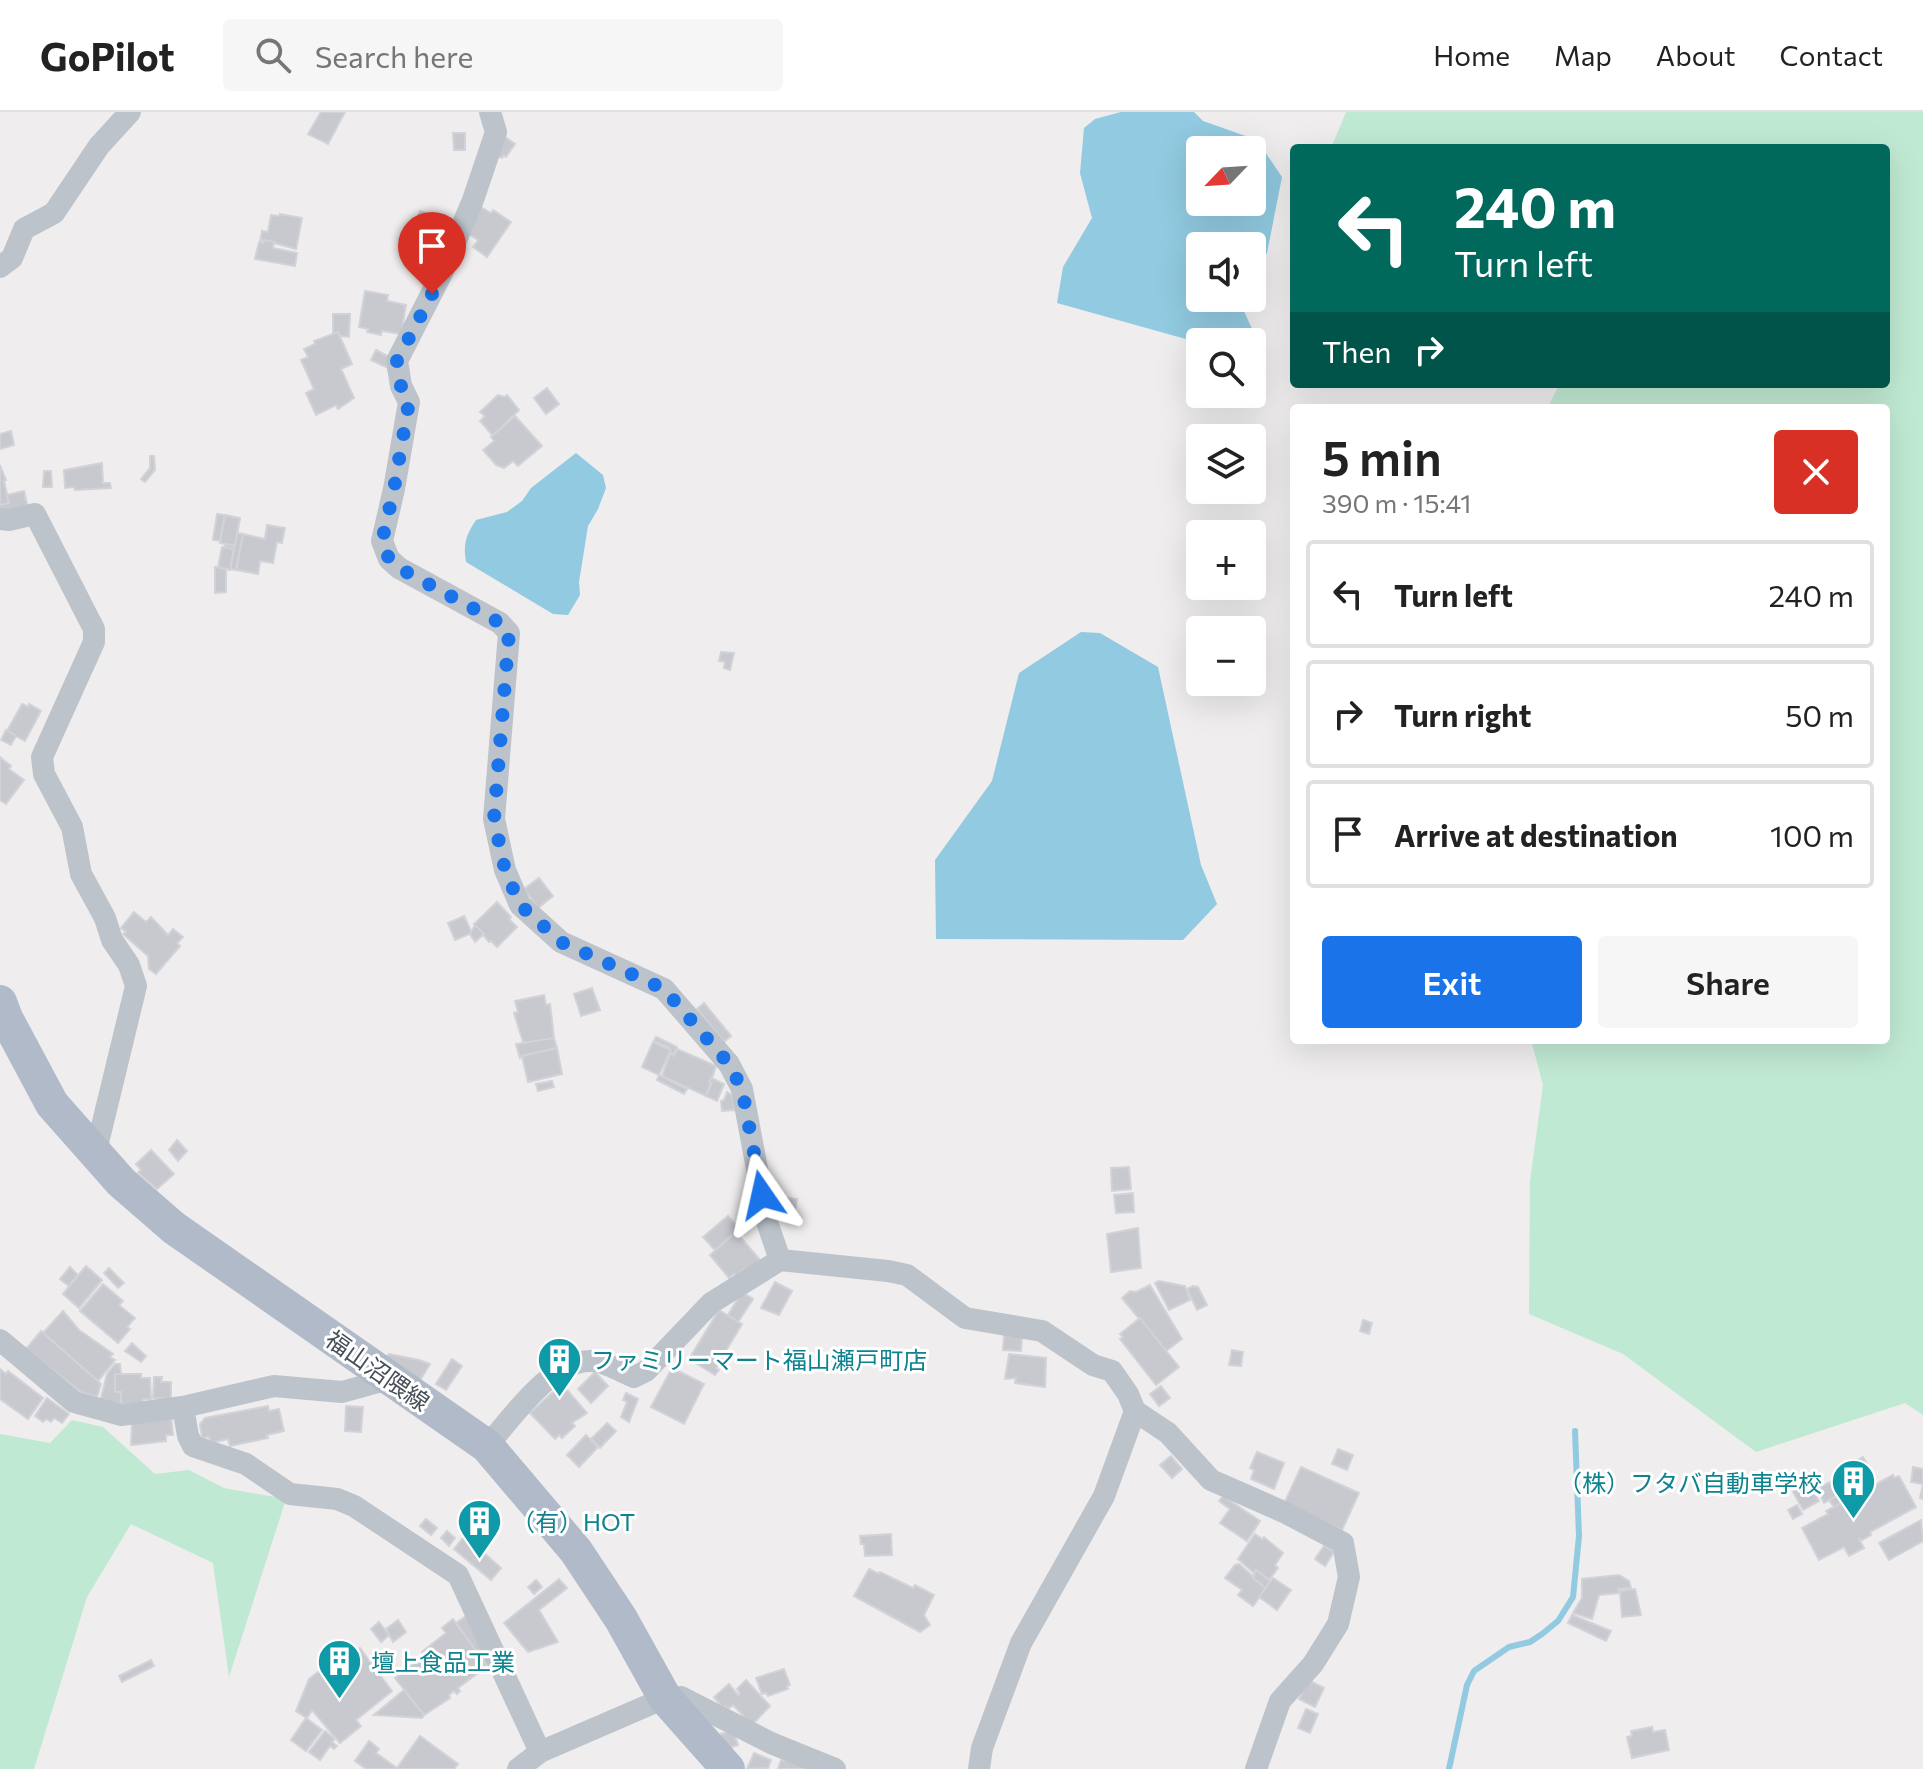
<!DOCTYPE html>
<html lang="en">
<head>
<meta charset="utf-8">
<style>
	:root { --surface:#fff; --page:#f6f6f6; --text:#222; --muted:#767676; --line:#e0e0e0; --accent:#1a73e8 }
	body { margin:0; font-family:Commissioner,"Noto Sans JP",sans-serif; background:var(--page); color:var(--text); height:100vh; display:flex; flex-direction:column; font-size:30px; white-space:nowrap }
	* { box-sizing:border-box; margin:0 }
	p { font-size:26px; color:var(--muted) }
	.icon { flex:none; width:44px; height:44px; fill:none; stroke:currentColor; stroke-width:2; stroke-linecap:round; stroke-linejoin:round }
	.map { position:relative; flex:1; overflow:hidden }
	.side { position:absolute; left:1290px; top:292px; width:600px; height:640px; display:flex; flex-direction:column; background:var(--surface); border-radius:8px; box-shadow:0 8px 32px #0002 }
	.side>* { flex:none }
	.banner { position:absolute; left:1290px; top:32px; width:600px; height:244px; border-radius:8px; box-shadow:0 8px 32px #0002; background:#00695c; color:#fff; overflow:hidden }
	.needle { width:52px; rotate:245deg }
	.controls { position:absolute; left:1186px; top:24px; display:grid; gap:16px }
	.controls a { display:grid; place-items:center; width:80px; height:80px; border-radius:8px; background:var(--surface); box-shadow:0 8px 32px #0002; font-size:40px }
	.pin { position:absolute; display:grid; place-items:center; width:68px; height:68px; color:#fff; margin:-82px -34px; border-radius:50% 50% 50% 0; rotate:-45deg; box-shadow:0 0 8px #0007 }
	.pin .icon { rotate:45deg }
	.me { position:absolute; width:88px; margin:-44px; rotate:349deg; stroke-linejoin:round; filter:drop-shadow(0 0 6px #0008) }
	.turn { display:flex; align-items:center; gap:28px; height:168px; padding:0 32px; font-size:36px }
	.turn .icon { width:104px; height:104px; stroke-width:2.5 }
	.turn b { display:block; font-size:56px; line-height:68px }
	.then { display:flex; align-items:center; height:76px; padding:0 32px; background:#0003; gap:16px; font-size:30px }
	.round { display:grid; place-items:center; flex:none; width:84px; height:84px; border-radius:8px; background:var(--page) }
	.head { display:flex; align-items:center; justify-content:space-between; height:136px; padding:0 32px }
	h1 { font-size:48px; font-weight:600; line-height:60px }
	.primary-button { display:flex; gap:16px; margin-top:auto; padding:16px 32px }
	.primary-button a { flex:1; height:92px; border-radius:8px; background:var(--accent); color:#fff; font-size:32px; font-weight:600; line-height:92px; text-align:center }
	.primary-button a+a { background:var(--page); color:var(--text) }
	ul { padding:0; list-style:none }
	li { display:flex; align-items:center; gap:24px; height:108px; margin:0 16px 12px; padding:0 16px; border:4px solid var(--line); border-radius:8px }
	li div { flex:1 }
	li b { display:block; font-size:30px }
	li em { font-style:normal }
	header { display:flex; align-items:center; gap:48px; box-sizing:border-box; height:112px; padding:0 40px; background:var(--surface); border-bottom:2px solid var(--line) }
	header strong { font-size:38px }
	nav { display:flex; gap:44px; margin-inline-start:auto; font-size:28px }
	.search { width:560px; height:72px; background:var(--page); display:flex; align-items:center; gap:20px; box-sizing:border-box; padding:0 28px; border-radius:8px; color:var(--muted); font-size:30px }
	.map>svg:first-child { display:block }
	.green { fill:#c0e9d3 }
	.water { fill:#91cae1; fill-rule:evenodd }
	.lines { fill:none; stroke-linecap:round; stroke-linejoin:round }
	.stream { stroke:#91cae1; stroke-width:6 }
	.building { fill:#c7c9cf; stroke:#d2d3d8; stroke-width:2 }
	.minor { stroke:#bdc3cb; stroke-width:22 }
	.primary { stroke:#b0bac9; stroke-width:34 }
	.route { stroke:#1a73e8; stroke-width:14; stroke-dasharray:0 25.2 }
	.labels { text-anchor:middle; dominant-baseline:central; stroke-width:6; stroke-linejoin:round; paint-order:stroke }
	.culture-label { font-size:24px; fill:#0d838f; stroke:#fff; text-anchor:start }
	.street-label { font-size:24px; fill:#474f58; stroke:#fff }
</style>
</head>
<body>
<header>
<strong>GoPilot</strong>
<div class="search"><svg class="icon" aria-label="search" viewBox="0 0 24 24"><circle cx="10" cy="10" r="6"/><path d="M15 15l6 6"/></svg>Search here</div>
<nav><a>Home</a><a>Map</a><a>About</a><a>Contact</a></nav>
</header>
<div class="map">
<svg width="1923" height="1657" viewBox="0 0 1923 1657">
	<rect width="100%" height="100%" fill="#efeded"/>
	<g class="green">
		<polygon points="1346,0 1923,0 1923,1303 1905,1291 1756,1340 1623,1242 1529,1202 1530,1069 1543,973 1531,928 1886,928 1886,296 1547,296 1560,272 1886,272 1886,36 1331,36"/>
		<polygon points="72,1308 103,1315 155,1362 189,1358 224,1376 286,1387 229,1565 213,1451 131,1412 87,1485 34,1657 0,1657 0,1322 50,1331"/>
	</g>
	<g class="water">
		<path d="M1121,0H1194L1203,9L1257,28L1282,65L1267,141L1252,164V134H1200V186H1242V195L1254,221L1255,247L1252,246V230L1200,231L1057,191L1063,155L1092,106L1080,61L1084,16L1095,7ZM1200,38H1252V90H1200Z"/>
		<path d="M576,341L603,363L606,376L598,397L588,414L579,470L580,483L568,503L553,502L466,450C463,432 466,423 476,408L507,400L522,389L531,376Z"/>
		<polygon points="1081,520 1100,521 1158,555 1201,753 1217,792 1183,828 936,827 935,748 992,669 1019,561"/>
	</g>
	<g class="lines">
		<polyline class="stream" points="1449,1657 1467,1573 1474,1559 1509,1535 1530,1530 1542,1522 1558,1509 1573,1485 1579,1424 1575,1319"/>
	</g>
	<g class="building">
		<polygon points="321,0 345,0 328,32 308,22"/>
		<polygon points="453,21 465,21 465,38 454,38"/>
		<polygon points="505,25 515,32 506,45 504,43 502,46 496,43"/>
		<polygon points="479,94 491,101 493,98 511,110 487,145 473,135 478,128 467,121"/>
		<polygon points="420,99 441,107 439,112 450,116 437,149 408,138 409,135 407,134"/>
		<polygon points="280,102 302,106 296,137 263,128 260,130 262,119 268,120 271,103 280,104"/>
		<polygon points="263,128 274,130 273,136 297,141 295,154 255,147 259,130 263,131"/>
		<polygon points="365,179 388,183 387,189 406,193 401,222 382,219 381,223 367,220 368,217 359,215"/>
		<polygon points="333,202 350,202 349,225 340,224 338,220 333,223"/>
		<polygon points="338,220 352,252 341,257 354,286 338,297 336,293 316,303 306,281 314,277 301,248 308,245 304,237 315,232 314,229"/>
		<polygon points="376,238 393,247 388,256 371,248"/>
		<polygon points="547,276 559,292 546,302 534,286"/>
		<polygon points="498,283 505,285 507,283 519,298 493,324 480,309 485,304 480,300"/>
		<polygon points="515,304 542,334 518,354 513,349 504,356 496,353 483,338 494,329 491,325"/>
		<polygon points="11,319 14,333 0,337 0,322"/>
		<polygon points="150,344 154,344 155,358 145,370 141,367 150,356"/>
		<polygon points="102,351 103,371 110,371 111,376 75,378 74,375 65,376 64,358"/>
		<polygon points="0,353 6,368 4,369 9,391 0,393"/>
		<polygon points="44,359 51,359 52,375 43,375"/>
		<polygon points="24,379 28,396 0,403 0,393 9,391 7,383"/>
		<polygon points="217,402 225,403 220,429 213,428"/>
		<polygon points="225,403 240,406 235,434 220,431"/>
		<polygon points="267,413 285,416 282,431 277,430 273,451 260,449 258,462 236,458 243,422 265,427"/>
		<polygon points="237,421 243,422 236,458 230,457 234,437 225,436 225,432 235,434"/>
		<polygon points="222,435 234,437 230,458 218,455"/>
		<polygon points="215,455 226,457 226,480 215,481"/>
		<polygon points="721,540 734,541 730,558 724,556 725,550 719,549"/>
		<polygon points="22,592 28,595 29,592 41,599 25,629 7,619"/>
		<polygon points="6,618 16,624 11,633 1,628"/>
		<polygon points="0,645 11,654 9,657 24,668 6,692 0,688"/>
		<polygon points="539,766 553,784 538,796 524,777"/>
		<polygon points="497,790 511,805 509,807 517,815 497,835 491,829 489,830 474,812"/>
		<polygon points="134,800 146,810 151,805 168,823 173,817 183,825 177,831 180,834 156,862 149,857 148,844 123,822 126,820 121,816"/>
		<polygon points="464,804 472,821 455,828 448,811"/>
		<polygon points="475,813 484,822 475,830 470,822"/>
		<polygon points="592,876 600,898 581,904 574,882"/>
		<polygon points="544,883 546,893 550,892 554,926 524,933 514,901 518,900 515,889"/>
		<polygon points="704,891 731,924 724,930 697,897"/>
		<polygon points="656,925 677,935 674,942 670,941 669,935 654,929"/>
		<polygon points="554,926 557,936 522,944 520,946 516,932"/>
		<polygon points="653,930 671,938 659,963 642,955"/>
		<polygon points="557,936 562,962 528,970 522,944"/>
		<polygon points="677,937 716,954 706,984 662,964 670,942 674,944"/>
		<polygon points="659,963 687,977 684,982 657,968"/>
		<polygon points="711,966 724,972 717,989 706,984 712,970 709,969"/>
		<polygon points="552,969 554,975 538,979 536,972"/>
		<polygon points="727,980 732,983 735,998 722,999 721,989 724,988"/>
		<polygon points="177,1028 187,1039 178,1049 169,1038"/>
		<polygon points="151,1038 174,1062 157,1077 138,1061 141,1058 136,1052"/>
		<polygon points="1129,1055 1131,1077 1112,1079 1111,1056"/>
		<polygon points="1133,1081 1134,1100 1116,1101 1114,1083"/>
		<polygon points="781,1085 797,1087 794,1106 778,1103"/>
		<polygon points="728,1104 739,1117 715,1138 703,1125"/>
		<polygon points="1138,1116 1141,1156 1111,1160 1107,1122"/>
		<polygon points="736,1120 760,1148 747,1160 744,1157 736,1164 734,1162 729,1166 710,1143"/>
		<polygon points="86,1154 102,1168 79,1196 63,1182"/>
		<polygon points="70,1155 78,1163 69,1174 60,1167"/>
		<polygon points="109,1156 124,1171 118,1176 104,1161"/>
		<polygon points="1159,1169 1185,1174 1190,1188 1169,1198 1155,1171"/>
		<polygon points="775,1170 792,1179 779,1203 761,1196"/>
		<polygon points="103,1172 123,1189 119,1193 135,1206 127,1215 130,1217 118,1231 80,1199"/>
		<polygon points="1150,1173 1182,1227 1166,1239 1122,1186 1130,1179 1136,1180"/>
		<polygon points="1193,1174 1198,1175 1207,1193 1197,1198 1187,1177"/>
		<polygon points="742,1180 753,1187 738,1210 728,1203"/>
		<polygon points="719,1198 742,1212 724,1242 727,1243 716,1256 719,1258 715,1263 689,1247"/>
		<polygon points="63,1199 79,1218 113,1242 110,1245 115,1248 98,1269 43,1221"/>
		<polygon points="1140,1206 1179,1255 1156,1273 1120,1227 1123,1225 1120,1222"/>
		<polygon points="1363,1208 1372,1211 1369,1222 1360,1219"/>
		<polygon points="41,1219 101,1272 97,1285 81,1280 26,1237"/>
		<polygon points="1004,1223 1022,1225 1021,1239 1003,1238"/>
		<polygon points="132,1231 146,1244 141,1250 125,1239"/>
		<polygon points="1232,1238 1243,1240 1241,1254 1229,1253"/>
		<polygon points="389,1242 419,1248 430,1252 420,1268 385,1246"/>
		<polygon points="1009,1242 1046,1246 1045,1275 1015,1271 1016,1266 1005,1267"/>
		<polygon points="452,1247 462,1254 446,1278 436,1272"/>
		<polygon points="115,1252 120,1252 121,1262 115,1262 115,1280 121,1280 121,1292 100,1290 107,1262"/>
		<polygon points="672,1256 704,1272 684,1312 651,1295"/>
		<polygon points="0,1257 6,1262 8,1259 43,1286 28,1307 0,1287"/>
		<polygon points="595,1260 608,1274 591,1291 578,1277"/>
		<polygon points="115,1262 141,1262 141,1266 150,1266 151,1287 143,1287 142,1291 121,1292 121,1280 115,1280"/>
		<polygon points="154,1265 162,1265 161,1270 171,1270 171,1287 153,1286"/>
		<polygon points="562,1272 587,1301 572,1311 575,1314 562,1326 559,1323 555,1327 530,1301"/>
		<polygon points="1161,1274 1170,1286 1159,1294 1150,1282"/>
		<polygon points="626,1281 638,1287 629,1310 621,1305 627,1290 623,1288"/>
		<polygon points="47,1286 69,1302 62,1311 54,1306 51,1310 46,1307 43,1310 35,1304"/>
		<polygon points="268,1294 269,1299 279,1297 284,1319 267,1323 268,1326 230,1334 228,1327 211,1331 209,1325 202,1326 200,1312 205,1306"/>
		<polygon points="346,1294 363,1295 361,1320 345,1319"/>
		<polygon points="171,1304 173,1323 166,1323 166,1329 131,1333 132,1309"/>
		<polygon points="607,1311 616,1319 600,1336 591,1327"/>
		<polygon points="586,1323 598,1335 579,1355 567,1343"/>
		<polygon points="1338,1337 1353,1343 1347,1358 1332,1352"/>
		<polygon points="1257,1340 1284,1351 1274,1377 1251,1367 1254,1358 1250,1356"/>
		<polygon points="1171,1344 1182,1357 1172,1366 1160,1353"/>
		<polygon points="1863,1345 1872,1360 1844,1375 1834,1360"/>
		<polygon points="1301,1355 1359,1381 1342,1418 1284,1392"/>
		<polygon points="1913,1355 1923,1357 1923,1387 1920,1386 1923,1372 1911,1370"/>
		<polygon points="1893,1363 1894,1366 1899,1364 1916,1395 1870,1420 1871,1423 1862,1428 1859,1427 1864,1436 1849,1444 1844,1435 1819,1448 1802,1416 1828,1402 1826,1399"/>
		<polygon points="1839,1365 1846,1379 1824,1391 1817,1377"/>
		<polygon points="1809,1371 1819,1389 1803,1398 1793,1380"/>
		<polygon points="1840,1382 1844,1389 1834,1395 1829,1388"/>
		<polygon points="1223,1384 1260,1409 1247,1429 1220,1411 1230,1397 1219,1389"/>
		<polygon points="1797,1393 1802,1402 1793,1407 1788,1398"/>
		<polygon points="426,1407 437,1416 431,1423 420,1414"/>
		<polygon points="1921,1408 1923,1429 1889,1448 1879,1431"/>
		<polygon points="447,1419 455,1426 449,1434 441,1426"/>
		<polygon points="467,1421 486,1437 484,1441 501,1456 491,1468 454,1437"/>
		<polygon points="891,1422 892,1443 865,1444 864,1432 861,1432 860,1424"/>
		<polygon points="1255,1422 1262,1427 1264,1425 1283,1441 1275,1453 1278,1456 1269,1468 1256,1458 1254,1461 1238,1447"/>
		<polygon points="1324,1434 1334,1440 1325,1454 1315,1447"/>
		<polygon points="1239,1452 1266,1476 1253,1494 1238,1483 1242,1478 1225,1466 1235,1453"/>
		<polygon points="869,1457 879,1462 880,1460 913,1476 915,1473 934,1483 924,1503 930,1513 920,1520 854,1484"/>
		<polygon points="1256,1458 1270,1469 1266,1476 1253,1466"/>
		<polygon points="1619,1463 1629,1469 1631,1476 1618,1477 1619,1481 1599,1483 1592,1507 1573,1501 1582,1486 1582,1467"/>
		<polygon points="1273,1466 1291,1478 1277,1498 1259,1485"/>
		<polygon points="559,1467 567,1476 539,1498 558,1530 528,1540 504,1511"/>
		<polygon points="536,1468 542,1475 534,1482 528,1475"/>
		<polygon points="1635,1477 1641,1503 1622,1505 1620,1479"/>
		<polygon points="1572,1503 1611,1519 1606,1529 1568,1511"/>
		<polygon points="466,1504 490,1551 487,1554 456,1511"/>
		<polygon points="453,1507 487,1554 458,1576 460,1579 457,1582 454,1579 449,1583 450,1586 424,1603 395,1566 420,1547 429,1558 434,1554 422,1540 446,1521 442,1516"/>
		<polygon points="398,1508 406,1520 393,1530 386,1517"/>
		<polygon points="379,1510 389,1523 381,1530 371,1517"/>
		<polygon points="360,1536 392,1579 356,1608 361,1614 340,1631 312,1598 307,1606 296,1599 309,1567 347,1537 352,1543"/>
		<polygon points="151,1548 154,1554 122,1570 119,1564"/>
		<polygon points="784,1557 790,1573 787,1574 788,1577 768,1584 766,1581 762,1582 756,1566"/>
		<polygon points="746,1568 770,1594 752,1613 733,1593 728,1597 725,1594 723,1596 714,1585 729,1572 738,1583 740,1581 737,1577"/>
		<polygon points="1308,1568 1324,1576 1315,1595 1299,1587"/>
		<polygon points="404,1578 424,1603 422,1606 374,1603"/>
		<polygon points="1306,1597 1318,1602 1310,1621 1298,1616"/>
		<polygon points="306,1606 322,1618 306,1639 291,1628"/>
		<polygon points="1652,1615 1653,1620 1665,1618 1669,1638 1632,1646 1627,1625 1632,1624 1631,1619"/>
		<polygon points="325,1619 335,1627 332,1630 337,1634 334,1637 330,1634 320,1648 309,1640"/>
		<polygon points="730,1619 734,1620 738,1633 723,1638 718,1623"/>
		<polygon points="420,1624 458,1652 454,1657 366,1657 355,1649 369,1629 379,1637 376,1641 397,1656"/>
		<polygon points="754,1641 771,1648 768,1656 747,1657"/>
		<polygon points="786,1646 812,1657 778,1657 781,1648 784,1649"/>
	</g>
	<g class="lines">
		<g class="minor">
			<polyline points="0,155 12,146 24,117 54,101 99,34 130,0"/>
			<polyline points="0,407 9,408 35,402 94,517 94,530 42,645 44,662 72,715 81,762 105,806 112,828 129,853 136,874 95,1043"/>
			<polyline points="780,1148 888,1159 907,1163 965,1206 1042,1219 1093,1253 1112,1259 1128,1282 1135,1299 1168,1321 1211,1368 1286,1401 1343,1431 1349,1465 1338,1512 1313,1552 1280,1589 1256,1657"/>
			<polyline points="0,1228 74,1290 121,1303 183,1295 274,1274 342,1280 389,1267"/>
			<polyline points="183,1295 188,1324 193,1334 246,1352 290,1382 337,1387 354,1394 458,1463 540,1640"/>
			<path d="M487,1334C512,1306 552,1246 593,1249C606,1250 622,1260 634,1265L646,1259L711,1191L780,1148L767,1110L742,977L729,952L664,877L561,830L520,793L505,758L494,707L509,521L500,511L399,456L389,447L382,429L394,377L409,290L401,274L397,249L443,159L473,88L496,20L490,0"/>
			<polyline points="518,1657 540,1640 665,1586 681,1585 771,1631 835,1657"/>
			<polyline points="979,1657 982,1636 1021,1531 1104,1384 1135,1299"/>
		</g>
		<polyline class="primary" points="0,890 6,906 52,992 121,1070 174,1116 487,1334 576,1439 621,1507 665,1586 728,1657"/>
	</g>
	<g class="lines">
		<polyline class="route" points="432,182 397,249 401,274 409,290 394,377 382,429 389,447 399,456 500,511 509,521 494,707 505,758 520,793 561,830 664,877 729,952 742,977 762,1083"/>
	</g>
	<defs>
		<symbol id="building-pin" viewBox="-11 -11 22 30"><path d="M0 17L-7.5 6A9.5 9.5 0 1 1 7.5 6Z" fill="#0f9aa8" stroke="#fff"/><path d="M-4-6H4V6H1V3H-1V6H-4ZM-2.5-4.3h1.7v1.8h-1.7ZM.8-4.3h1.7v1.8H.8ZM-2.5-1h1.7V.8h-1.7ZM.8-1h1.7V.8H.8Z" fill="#fff"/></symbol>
	</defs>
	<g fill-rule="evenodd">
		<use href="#building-pin" x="534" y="1222" width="51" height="69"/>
		<use href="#building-pin" x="1828" y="1344" width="51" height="69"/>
		<use href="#building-pin" x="454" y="1384" width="51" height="69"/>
		<use href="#building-pin" x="314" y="1524" width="51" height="69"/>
	</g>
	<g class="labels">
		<g class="culture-label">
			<text x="591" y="1247">ファミリーマート福山瀬戸町店</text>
			<text x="1822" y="1370" text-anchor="end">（株）フタバ自動車学校</text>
			<text x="511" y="1409">（有）HOT</text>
			<text x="371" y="1549">壇上食品工業</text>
		</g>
		<g class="street-label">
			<text transform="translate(378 1258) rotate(35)">福山沼隈線</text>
		</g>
	</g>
</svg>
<div class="controls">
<a><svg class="needle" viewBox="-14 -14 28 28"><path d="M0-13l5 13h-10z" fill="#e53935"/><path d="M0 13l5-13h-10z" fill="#767676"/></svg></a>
<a><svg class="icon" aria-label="sound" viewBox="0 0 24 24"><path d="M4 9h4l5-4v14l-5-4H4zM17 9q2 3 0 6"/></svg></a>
<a><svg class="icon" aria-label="search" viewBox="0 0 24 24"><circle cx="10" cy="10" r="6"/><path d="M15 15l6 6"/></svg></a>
<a><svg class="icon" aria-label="layers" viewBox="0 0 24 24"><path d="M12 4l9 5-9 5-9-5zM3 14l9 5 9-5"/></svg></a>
<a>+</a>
<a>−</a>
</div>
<div class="pin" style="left:432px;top:182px;background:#d93025"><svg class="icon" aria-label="arrive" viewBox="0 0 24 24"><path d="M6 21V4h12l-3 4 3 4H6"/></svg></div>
<svg class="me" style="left:762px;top:1083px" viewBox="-20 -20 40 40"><path d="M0-17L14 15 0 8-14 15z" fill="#1a73e8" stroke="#fff" stroke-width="4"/></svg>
<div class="banner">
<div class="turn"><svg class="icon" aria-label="left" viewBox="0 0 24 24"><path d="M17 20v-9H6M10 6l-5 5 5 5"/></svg><div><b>240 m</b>Turn left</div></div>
<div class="then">Then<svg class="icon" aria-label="right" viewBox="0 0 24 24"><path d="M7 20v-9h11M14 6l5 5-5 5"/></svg></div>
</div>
<section class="side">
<div class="head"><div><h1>5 min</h1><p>390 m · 15:41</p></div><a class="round" style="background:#d93025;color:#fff"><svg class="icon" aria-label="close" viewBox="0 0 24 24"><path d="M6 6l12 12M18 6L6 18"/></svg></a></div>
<ul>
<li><svg class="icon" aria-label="left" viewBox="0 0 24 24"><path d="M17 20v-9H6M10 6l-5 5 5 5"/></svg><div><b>Turn left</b></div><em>240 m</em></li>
<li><svg class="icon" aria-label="right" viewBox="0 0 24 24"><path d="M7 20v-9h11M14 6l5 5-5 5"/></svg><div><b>Turn right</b></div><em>50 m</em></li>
<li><svg class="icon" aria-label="arrive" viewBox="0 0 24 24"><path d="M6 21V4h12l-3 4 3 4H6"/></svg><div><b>Arrive at destination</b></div><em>100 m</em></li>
</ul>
<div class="primary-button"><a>Exit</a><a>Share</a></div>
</section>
</div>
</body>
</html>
